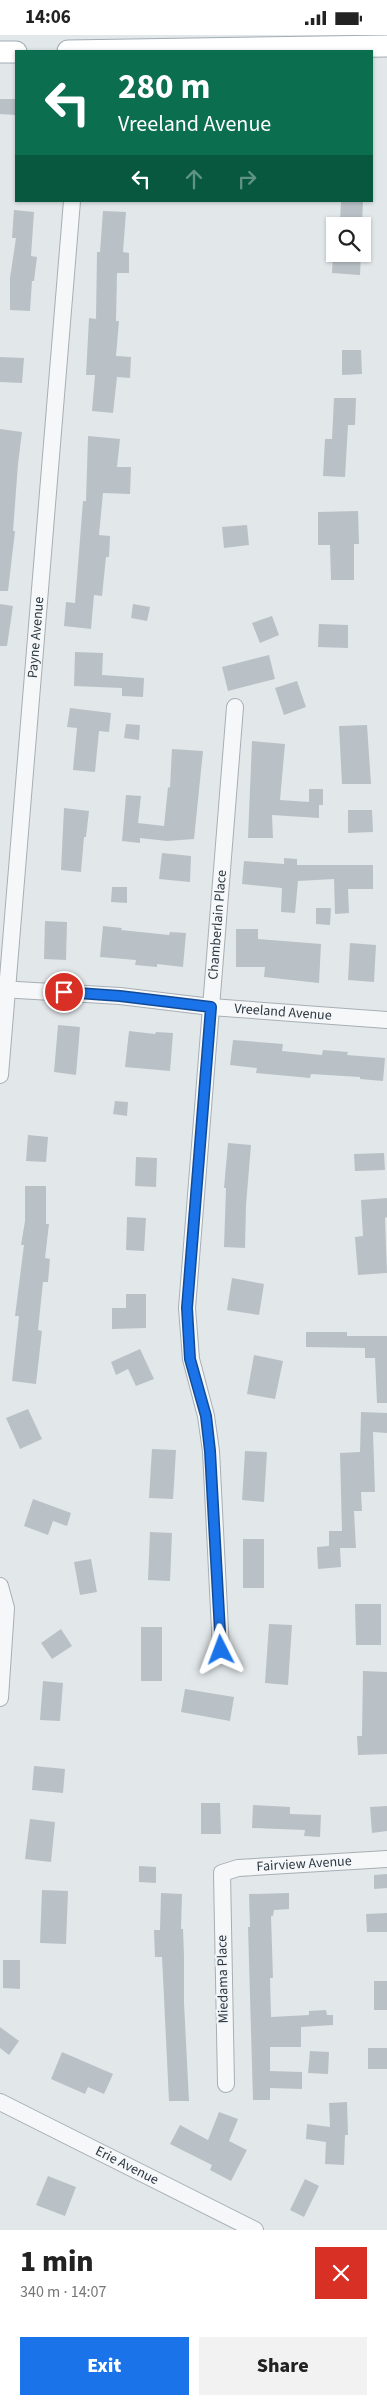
<!DOCTYPE html>
<html lang="en">
<head>
<meta charset="utf-8">
<style>
	:root { --surface:#fff; --page:#f2f2f2; --text:#222; --muted:#767676; --accent:#1a73e8 }
	body { margin:0; font-family:"Source Sans 3",sans-serif; background:var(--page); color:var(--text); height:100vh; display:flex; flex-direction:column; font-size:19px; white-space:nowrap }
	* { box-sizing:border-box; margin:0 }
	p { font-size:16px; color:var(--muted) }
	.icon { flex:none; width:28px; height:28px; fill:none; stroke:currentColor; stroke-width:2; stroke-linecap:round; stroke-linejoin:round }
	.map { position:relative; height:2195px; overflow:hidden }
	.details { display:flex; flex-direction:column; background:var(--surface); flex:1 }
	.details>* { flex:none }
	.hud { position:absolute; left:15px; top:15px; width:358px; height:152px; border-radius:0px; box-shadow:0 1px 4px #0004; background:#0b6e4f; color:#fff; overflow:hidden }
	.fabs { position:absolute; left:326px; top:182px; display:grid; gap:10px }
	.fabs a { display:grid; place-items:center; width:45px; height:45px; border-radius:0px; background:var(--surface); box-shadow:0 1px 4px #0004; font-size:25px }
	.pin { position:absolute; display:grid; place-items:center; width:42px; height:42px; color:#fff; margin:-21px; border:2px solid #fff; border-radius:50%; box-shadow:0 1px 5px #0007 }
	.me { position:absolute; width:55px; margin:-28px; rotate:357deg; stroke-linejoin:round; filter:drop-shadow(0 0 4px #0008) }
	.turn { display:flex; align-items:center; gap:18px; height:105px; padding:0 20px; font-size:22px }
	.turn .icon { width:65px; height:65px; stroke-width:2.5 }
	.turn b { display:block; font-size:35px; line-height:42px }
	.lanes { display:flex; align-items:center; height:48px; padding:0 20px; background:#0003; justify-content:center; gap:25px; direction:ltr }
	.lanes .off { opacity:.35 }
	.round { display:grid; place-items:center; flex:none; width:52px; height:52px; border-radius:0px; background:var(--page) }
	.summary { display:flex; align-items:center; justify-content:space-between; height:85px; padding:0 20px }
	h1 { font-size:30px; font-weight:800; line-height:38px }
	.action { display:flex; gap:10px; margin-top:auto; padding:10px 20px }
	.action a { flex:1; height:58px; border-radius:0px; background:var(--accent); color:#fff; font-size:20px; font-weight:800; line-height:58px; text-align:center }
	.action a+a { background:var(--page); color:var(--text) }
	.status { display:flex; justify-content:space-between; align-items:center; height:35px; padding:0 25px; background:var(--surface); direction:ltr }
	.status svg { height:14px; fill:currentColor }
	.map>svg:first-child { display:block }
	.building { fill:#b9c1c7 }
	.lines { fill:none; stroke-linecap:round; stroke-linejoin:round }
	.minor-casing { stroke:#a7afb4; stroke-width:18 }
	.major-casing { stroke:#a2adb5; stroke-width:23 }
	.minor { stroke:#f5f7f8; stroke-width:16 }
	.major { stroke:#fff; stroke-width:21 }
	.route-casing { stroke:#114b97; stroke-width:12 }
	.route { stroke:#1a73e8; stroke-width:9 }
	.labels { text-anchor:middle; dominant-baseline:central; stroke-width:4.5; stroke-linejoin:round; paint-order:stroke }
	.street-label { font-size:14px; fill:#2b3742; stroke:#f2f5f7 }
</style>
</head>
<body>
<div class="status"><b>14:06</b><svg viewBox="0 0 49 12"><path d="M0 12V9h3v3zM5 12V6h3v6zM10 12V3h3v9zM15 12V0h3v12zM26 1h20v11H26zM47 4h2v5h-2z"/></svg></div>
<div class="map">
<svg width="387" height="2195" viewBox="0 0 387 2195">
	<rect width="100%" height="100%" fill="#e2e7ea"/>
	<g class="building">
		<polygon points="0,64 16,64 16,80 0,79"/>
		<polygon points="341,166 363,166 362,189 340,188"/>
		<polygon points="14,175 34,177 31,221 37,222 34,246 32,246 30,276 10,275 10,243 16,203 12,203"/>
		<polygon points="103,176 126,177 123,217 129,218 129,238 117,238 116,286 119,286 116,321 131,322 130,343 117,342 113,378 92,376 95,340 86,340 89,283 96,284 97,217 100,217"/>
		<polygon points="333,219 361,219 360,240 332,238"/>
		<polygon points="342,315 361,315 362,339 342,340"/>
		<polygon points="0,322 24,323 22,348 0,347"/>
		<polygon points="334,363 356,363 355,390 348,390 345,442 323,441 325,404 332,404"/>
		<polygon points="0,394 22,397 18,429 13,496 15,496 8,556 0,556"/>
		<polygon points="88,401 120,404 117,432 131,432 130,459 103,458 99,500 110,501 109,522 106,522 102,561 94,560 91,594 64,591 66,567 75,568 83,466 86,466"/>
		<polygon points="358,476 359,509 354,509 354,545 331,545 330,510 318,510 318,477"/>
		<polygon points="247,490 249,510 224,513 222,492"/>
		<polygon points="0,569 13,571 7,611 0,611"/>
		<polygon points="133,569 150,572 147,586 131,583"/>
		<polygon points="272,581 279,600 260,608 252,588"/>
		<polygon points="319,589 348,590 348,613 318,612"/>
		<polygon points="75,617 103,618 102,640 144,643 143,662 122,661 122,653 74,651"/>
		<polygon points="269,620 275,644 228,656 222,632"/>
		<polygon points="297,646 306,672 284,680 275,653"/>
		<polygon points="70,673 111,678 109,697 99,696 95,737 73,735 77,693 67,692"/>
		<polygon points="126,689 140,690 139,705 124,703"/>
		<polygon points="367,690 371,749 342,749 339,691"/>
		<polygon points="252,706 285,709 280,765 309,767 309,754 323,754 323,770 319,770 319,783 272,780 273,803 248,803"/>
		<polygon points="172,714 203,716 194,804 167,806 140,803 140,808 122,806 126,760 141,761 138,788 164,791 168,752 170,753"/>
		<polygon points="64,773 89,776 86,802 84,802 81,837 61,835"/>
		<polygon points="348,775 372,775 373,797 348,798"/>
		<polygon points="162,818 191,821 190,847 159,844"/>
		<polygon points="284,823 297,824 297,830 373,830 373,854 348,854 349,878 335,879 334,844 298,846 295,878 281,877 282,853 242,849 244,826 284,829"/>
		<polygon points="112,852 127,852 127,868 111,867"/>
		<polygon points="316,873 331,873 330,890 316,889"/>
		<polygon points="45,886 67,887 66,925 44,924"/>
		<polygon points="103,891 122,893 121,895 169,900 170,897 186,898 183,932 157,929 157,932 135,930 136,925 100,922"/>
		<polygon points="236,894 258,894 258,904 321,909 319,948 264,942 265,932 236,932"/>
		<polygon points="350,908 376,910 374,947 348,945"/>
		<polygon points="58,990 80,992 76,1040 54,1037"/>
		<polygon points="129,996 155,999 156,997 173,998 170,1036 125,1032"/>
		<polygon points="233,1005 283,1009 282,1016 322,1020 323,1015 348,1017 347,1020 385,1023 383,1046 360,1044 360,1042 311,1039 310,1043 256,1038 257,1033 230,1030"/>
		<polygon points="115,1066 128,1067 127,1081 113,1079"/>
		<polygon points="28,1100 48,1102 46,1127 26,1126"/>
		<polygon points="228,1108 251,1110 246,1170 245,1213 224,1212 226,1153 224,1153"/>
		<polygon points="384,1118 385,1135 355,1136 354,1119"/>
		<polygon points="136,1122 157,1123 156,1152 135,1151"/>
		<polygon points="25,1151 46,1151 46,1189 49,1189 45,1223 50,1224 48,1247 43,1247 38,1295 42,1296 36,1349 12,1346 19,1281 15,1281 24,1210 21,1210 25,1186"/>
		<polygon points="387,1163 387,1182 385,1183 387,1238 358,1240 355,1202 363,1201 361,1165"/>
		<polygon points="127,1182 146,1183 144,1216 126,1215"/>
		<polygon points="232,1243 264,1249 259,1280 227,1275"/>
		<polygon points="126,1259 146,1259 146,1293 112,1294 112,1273 126,1273"/>
		<polygon points="306,1297 347,1297 347,1301 387,1301 387,1368 377,1368 375,1323 365,1323 365,1313 306,1312"/>
		<polygon points="140,1314 154,1344 136,1351 128,1334 116,1340 111,1327"/>
		<polygon points="254,1320 283,1326 275,1364 247,1359"/>
		<polygon points="28,1374 42,1404 20,1414 6,1383"/>
		<polygon points="361,1377 387,1378 387,1398 373,1397 375,1457 361,1457 362,1476 354,1476 356,1513 340,1513 341,1532 318,1534 317,1512 329,1511 329,1496 342,1496 340,1418 360,1417"/>
		<polygon points="152,1414 176,1415 173,1464 149,1463"/>
		<polygon points="245,1416 267,1417 264,1467 242,1465"/>
		<polygon points="33,1464 71,1478 67,1491 53,1486 48,1500 24,1491"/>
		<polygon points="150,1497 172,1498 170,1546 148,1545"/>
		<rect x="243" y="1504" width="21" height="49"/>
		<polygon points="91,1524 97,1557 80,1560 74,1527"/>
		<polygon points="355,1569 381,1569 381,1610 356,1610"/>
		<polygon points="269,1589 292,1590 288,1650 265,1648"/>
		<rect x="141" y="1592" width="21" height="54"/>
		<polygon points="61,1594 72,1611 52,1624 41,1608"/>
		<polygon points="363,1636 387,1637 387,1719 358,1720 357,1701 362,1701"/>
		<polygon points="43,1646 63,1648 60,1686 40,1685"/>
		<polygon points="185,1654 234,1662 230,1686 181,1677"/>
		<polygon points="34,1731 65,1734 63,1758 32,1755"/>
		<polygon points="201,1768 220,1768 221,1799 201,1799"/>
		<polygon points="253,1770 290,1772 290,1779 321,1780 320,1802 304,1801 305,1795 252,1793"/>
		<polygon points="387,1771 387,1796 372,1798 370,1772"/>
		<polygon points="30,1784 55,1787 51,1827 25,1824"/>
		<polygon points="139,1831 156,1832 156,1848 139,1847"/>
		<polygon points="387,1839 387,1853 374,1854 374,1840"/>
		<polygon points="42,1855 68,1856 66,1909 40,1908"/>
		<polygon points="161,1858 182,1859 181,1894 183,1894 184,1921 184,1968 189,2066 169,2066 162,1922 155,1922 154,1895 160,1895"/>
		<polygon points="289,1858 289,1874 274,1875 273,1881 271,1881 273,1943 270,1943 271,1982 309,1980 309,1976 326,1975 327,1980 333,1980 333,1990 301,1992 301,2012 270,2012 270,2036 302,2037 302,2054 270,2053 270,2065 253,2065 248,1892 250,1892 249,1859"/>
		<polygon points="387,1878 387,1897 367,1897 366,1879"/>
		<polygon points="3,1925 20,1925 20,1954 3,1953"/>
		<rect x="374" y="1946" width="13" height="29"/>
		<polygon points="0,1992 19,2006 9,2020 0,2013"/>
		<rect x="368" y="2013" width="19" height="21"/>
		<polygon points="310,2016 329,2017 328,2039 308,2038"/>
		<polygon points="62,2017 113,2039 104,2059 88,2052 85,2059 51,2044"/>
		<polygon points="347,2067 348,2100 345,2100 344,2130 325,2129 326,2107 306,2104 307,2089 330,2092 329,2068"/>
		<polygon points="219,2077 238,2084 229,2106 247,2115 231,2146 210,2135 212,2130 170,2109 180,2090 208,2105"/>
		<polygon points="48,2141 76,2152 65,2181 36,2170"/>
		<polygon points="305,2144 319,2151 304,2182 290,2175"/>
	</g>
	<g class="lines">
		<defs>
			<g id="minor">
				<path id="s1" d="M0,954L120,961L211,972L387,985"/>
				<path id="s2" d="M0,1040L72,166"/>
				<polyline points="0,1551 6,1573 0,1663"/>
				<path id="s3" d="M221,1615L211,1416L206,1381L191,1324L187,1273L235,672"/>
				<path id="s4" d="M226,2049L222,1838L238,1833L387,1824"/>
				<path id="s5" d="M0,2067L255,2195"/>
			</g>
			<g id="major">
				<polyline points="68,16 387,11"/>
				<polyline points="0,17 16,17"/>
			</g>
		</defs>
		<use href="#minor" class="minor-casing"/>
		<use href="#major" class="major-casing"/>
		<use href="#minor" class="minor"/>
		<use href="#major" class="major"/>
	</g>
	<g class="lines">
		<defs>
			<polyline id="route" points="64,957 120,961 211,972 187,1273 190,1324 206,1381 210,1416 221,1615"/>
		</defs>
		<use href="#route" class="route-casing"/>
		<use href="#route" class="route"/>
	</g>
	<g class="labels">
		<g class="street-label">
			<text stroke="none"><textPath href="#s2" startOffset="439">Payne Avenue</textPath></text>
			<text stroke="none"><textPath href="#s3" startOffset="729">Chamberlain Place</textPath></text>
			<text stroke="none"><textPath href="#s1" startOffset="284">Vreeland Avenue</textPath></text>
			<text stroke="none"><textPath href="#s4" startOffset="294">Fairview Avenue</textPath></text>
			<text transform="translate(223 1944) rotate(-91)">Miedama Place</text>
			<text stroke="none"><textPath href="#s5" startOffset="142">Erie Avenue</textPath></text>
		</g>
	</g>
</svg>
<div class="fabs">
<a><svg class="icon" aria-label="search" viewBox="0 0 24 24"><circle cx="10" cy="10" r="6"/><path d="M15 15l6 6"/></svg></a>
</div>
<div class="pin" style="left:64px;top:957px;background:#d93025"><svg class="icon" aria-label="arrive" viewBox="0 0 24 24"><path d="M6 21V4h12l-3 4 3 4H6"/></svg></div>
<svg class="me" style="left:221px;top:1615px" viewBox="-20 -20 40 40"><path d="M0-17L14 15 0 8-14 15z" fill="#1a73e8" stroke="#fff" stroke-width="4"/></svg>
<div class="hud">
<div class="turn"><svg class="icon" aria-label="left" viewBox="0 0 24 24"><path d="M17 20v-9H6M10 6l-5 5 5 5"/></svg><div><b>280 m</b>Vreeland Avenue</div></div>
<div class="lanes"><svg class="icon" aria-label="left" viewBox="0 0 24 24"><path d="M17 20v-9H6M10 6l-5 5 5 5"/></svg><svg class="icon off" aria-label="ahead" viewBox="0 0 24 24"><path d="M12 20V5M6 11l6-6 6 6"/></svg><svg class="icon off" aria-label="right" viewBox="0 0 24 24"><path d="M7 20v-9h11M14 6l5 5-5 5"/></svg></div>
</div>
</div>
<section class="details">
<div class="summary"><div><h1>1 min</h1><p>340 m · 14:07</p></div><a class="round" style="background:#d93025;color:#fff"><svg class="icon" aria-label="close" viewBox="0 0 24 24"><path d="M6 6l12 12M18 6L6 18"/></svg></a></div>
<div class="action"><a>Exit</a><a>Share</a></div>
</section>
</body>
</html>
